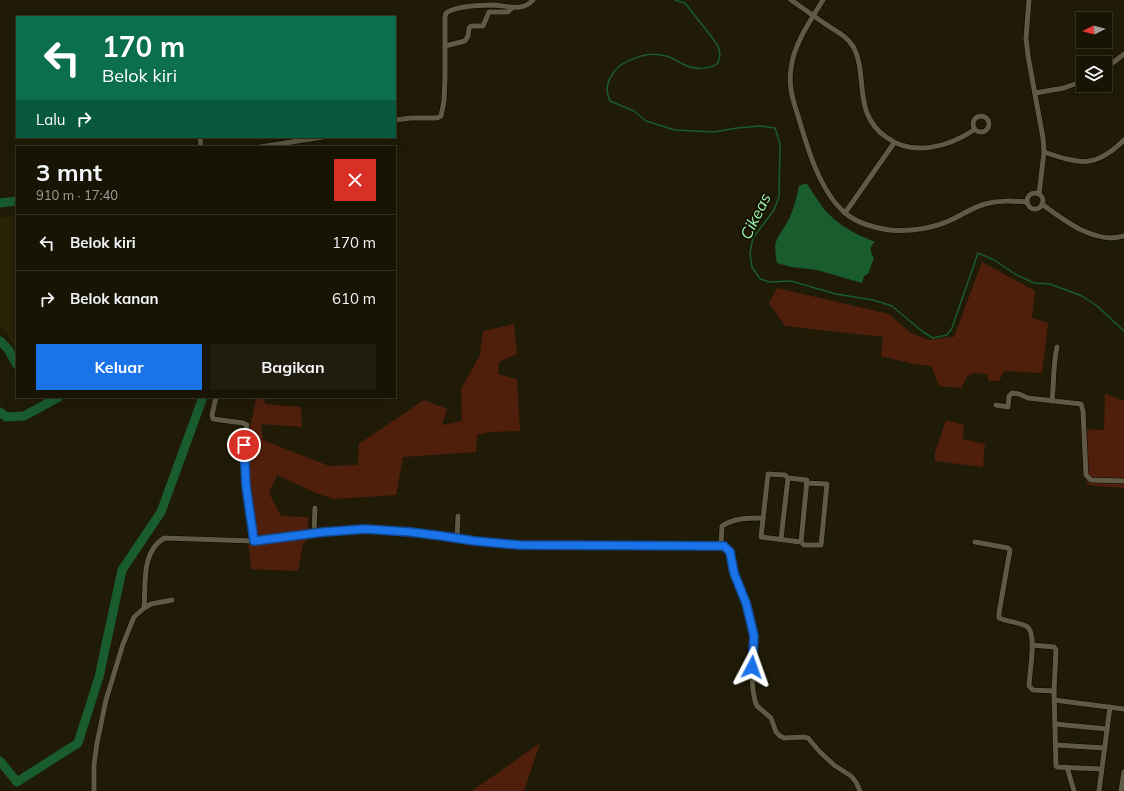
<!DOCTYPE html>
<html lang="id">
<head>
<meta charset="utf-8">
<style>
	:root { --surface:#181404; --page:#211d0e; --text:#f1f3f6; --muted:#9f9e9a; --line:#363326; --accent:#1a73e8 }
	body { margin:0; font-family:Mulish,sans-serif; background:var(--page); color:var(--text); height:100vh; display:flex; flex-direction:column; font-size:15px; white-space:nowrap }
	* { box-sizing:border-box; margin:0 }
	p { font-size:13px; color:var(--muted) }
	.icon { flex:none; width:22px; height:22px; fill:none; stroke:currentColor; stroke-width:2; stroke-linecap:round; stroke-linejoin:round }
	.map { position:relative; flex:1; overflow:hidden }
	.details { position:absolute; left:16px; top:146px; width:380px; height:252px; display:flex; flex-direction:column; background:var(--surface); border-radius:0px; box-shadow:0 4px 16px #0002,0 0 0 1px var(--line) }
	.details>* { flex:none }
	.top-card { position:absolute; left:16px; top:16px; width:380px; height:122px; border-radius:0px; box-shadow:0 4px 16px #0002,0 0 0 1px var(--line); background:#0b6e4f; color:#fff; overflow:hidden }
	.needle { width:26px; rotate:264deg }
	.tools { position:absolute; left:1076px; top:12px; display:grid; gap:8px }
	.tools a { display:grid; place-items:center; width:36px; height:36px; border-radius:0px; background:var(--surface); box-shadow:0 4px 16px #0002,0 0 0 1px var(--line); font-size:20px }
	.pin { position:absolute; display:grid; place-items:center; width:34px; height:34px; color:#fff; margin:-17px; border:2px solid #fff; border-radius:50%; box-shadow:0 1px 4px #0007 }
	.me { position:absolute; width:44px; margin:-22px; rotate:4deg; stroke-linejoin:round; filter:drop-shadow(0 0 3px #0008) }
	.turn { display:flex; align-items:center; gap:14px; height:84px; padding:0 20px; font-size:18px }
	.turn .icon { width:52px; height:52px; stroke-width:2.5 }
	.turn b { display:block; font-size:28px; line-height:34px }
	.then { display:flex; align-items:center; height:38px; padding:0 20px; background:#0003; gap:8px; font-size:15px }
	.round { display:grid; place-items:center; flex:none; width:42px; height:42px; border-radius:0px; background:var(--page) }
	.headline { display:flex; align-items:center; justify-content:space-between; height:68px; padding:0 20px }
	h1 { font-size:24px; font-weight:700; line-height:30px }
	.cta { display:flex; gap:8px; margin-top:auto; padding:8px 20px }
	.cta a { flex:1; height:46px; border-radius:0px; background:var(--accent); color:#fff; font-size:16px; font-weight:700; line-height:46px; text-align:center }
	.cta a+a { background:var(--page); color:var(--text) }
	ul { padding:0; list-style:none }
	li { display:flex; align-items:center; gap:12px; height:56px; padding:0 20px; border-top:1px solid var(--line) }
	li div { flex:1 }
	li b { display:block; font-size:15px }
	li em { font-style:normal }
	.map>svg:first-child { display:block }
	.built { fill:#2a2306 }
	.green { fill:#501f0c }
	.water { fill:#195c2e }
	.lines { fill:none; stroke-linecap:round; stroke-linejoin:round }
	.stream { stroke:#195c2e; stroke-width:1.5 }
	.river { stroke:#195c2e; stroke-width:9 }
	.minor-casing { stroke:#0a0600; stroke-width:6 }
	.minor { stroke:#605a44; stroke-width:5 }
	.route-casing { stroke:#114b97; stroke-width:10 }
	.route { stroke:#1a73e8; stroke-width:7 }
	.labels { text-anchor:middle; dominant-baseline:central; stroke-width:4; stroke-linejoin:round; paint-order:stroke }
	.water-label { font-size:16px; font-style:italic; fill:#99f2ac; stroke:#171201 }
</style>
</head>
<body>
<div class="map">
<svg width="1124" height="791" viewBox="0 0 1124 791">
	<rect width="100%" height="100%" fill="#201b06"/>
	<polygon class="built" points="17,216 17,352 7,333 0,327 0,217"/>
	<g class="green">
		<polygon points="982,262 1035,291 1032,318 1048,323 1042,373 1004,371 999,381 989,381 987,374 975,373 968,375 961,388 939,386 931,366 914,364 881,356 883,337 785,326 769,303 777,288 889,314 911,333 929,340 954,337"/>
		<polygon points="514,324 517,354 499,362 498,374 517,379 520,431 490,432 477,435 476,452 403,457 396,495 334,499 316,493 277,475 269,493 281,516 308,517 308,539 303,544 298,571 251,569 248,538 254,538 247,472 246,447 256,399 255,397 264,397 265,404 301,407 302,427 261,424 263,440 329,466 358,465 359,444 424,400 447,409 442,425 462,421 461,389 480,355 483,331"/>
		<polygon points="1105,394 1124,401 1124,488 1087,485 1082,429 1104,430"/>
		<polygon points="946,420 964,425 963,439 985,444 983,467 935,461 935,453"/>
		<polygon points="540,743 524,791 472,791"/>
	</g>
	<path class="water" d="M804,184H807C811,190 815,196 819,202C833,223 853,233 875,242C869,246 870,252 874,258L868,274L864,276L862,283L817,270L791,267L777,263C772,239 778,239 789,219C793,211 797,196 799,186Z"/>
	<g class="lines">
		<path class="stream" d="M675,0L685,3L711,36L718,46L720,54L718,63C709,70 694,70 683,64C678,62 672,57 666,56C655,53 644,54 633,59C622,64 618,65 612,75C606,83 606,93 610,101L634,111L646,121L675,130L714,132L737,128L760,126L775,128L780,144L779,197L774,210L753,238L750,253L752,267L760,279L770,282L791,281L836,294L873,300L892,306L923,332L933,338L947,335L952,328L978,253L994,260L1015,274L1034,283L1050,284L1082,296L1097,306L1124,331"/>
		<g class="river">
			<polyline points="0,203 17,201"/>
			<polyline points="0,341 8,349 17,365"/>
			<polyline points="0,412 6,417 24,416 59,397"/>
			<polyline points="0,761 17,782 78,743 99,677 122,570 161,512 203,397"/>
		</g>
		<defs>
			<g id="minor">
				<path d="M791,0C801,7 811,14 821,21C832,29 847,35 854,48C864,68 859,93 867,113C871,123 877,131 886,137C913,157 948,147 974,130"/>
				<path d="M823,0C810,21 794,44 791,68C790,75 790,83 791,89C792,99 796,109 799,119C808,150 820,191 845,213C857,223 875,228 890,230C911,232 936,228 955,218C965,213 974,207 985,204C999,200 1013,201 1027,202"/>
				<polyline points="1029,0 1026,38 1028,56 1043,138 1044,152 1039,194"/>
				<polyline points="445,46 465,41 468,36 469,28 471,26 483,26 489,12 508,12 512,8"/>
				<polyline points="1105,69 1124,54"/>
				<polyline points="1035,93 1064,88 1083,81"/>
				<circle cx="981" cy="124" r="8"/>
				<path d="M395,120L411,118H437L441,116L444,101L445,78V17L446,13C456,6 482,5 495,5C508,6 522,12 533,0"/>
				<polyline points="200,137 201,147"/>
				<polyline points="260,147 323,137"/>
				<path d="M1044,152C1080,164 1095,169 1124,140"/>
				<circle cx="1035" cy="201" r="8"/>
				<path d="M1042,204C1064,220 1095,245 1124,236"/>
				<polyline points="845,213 894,143"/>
				<polyline points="216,397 212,415 213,419 243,423 247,425 243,445 244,463 253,541"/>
				<path d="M1052,401C1054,383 1053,364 1057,347"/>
				<polyline points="996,405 1008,407 1009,396 1012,393 1019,394 1028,398 1081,404 1083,411 1086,475 1091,480 1124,481"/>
				<polyline points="314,533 315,508"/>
				<polyline points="457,538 458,516"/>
				<polyline points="781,539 788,478"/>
				<polyline points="801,542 807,480 788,478 785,475 768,474 761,537 801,542 804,545 821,545 827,484 806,483"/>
				<path d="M975,542L1008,548L1010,550L999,613V618C1008,622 1018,622 1026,626C1038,631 1029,674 1029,686L1033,690L1054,691"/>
				<path d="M721,546L722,526C734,518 748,518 763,518"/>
				<polyline points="144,608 151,604 172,600"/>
				<polyline points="1032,645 1054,647 1056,650 1054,691 1056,766 1057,767 1101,769"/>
				<polyline points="1054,700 1124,709"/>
				<polyline points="1055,724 1107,729"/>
				<polyline points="1056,745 1105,748"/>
				<polyline points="1067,767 1074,791"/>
				<path d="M94,791V765L97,743L106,700L123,644L134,617L144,608C146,584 141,552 164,538L253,541L324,532L365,529L411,532L475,541L519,545L724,546L730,552L734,573L746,603L752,627L753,636L752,675L753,690L755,701L757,706L771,718L776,732L780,736L784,738L803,737L808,738L819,751L834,765L851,776L856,782L860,791"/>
				<polyline points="1099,791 1110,707"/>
				<polyline points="1121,791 1124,772"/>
			</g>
		</defs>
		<use href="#minor" class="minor-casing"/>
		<use href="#minor" class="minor"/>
	</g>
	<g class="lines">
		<defs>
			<polyline id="route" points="244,445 246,486 254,541 324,532 365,529 410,532 442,536 475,541 519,545 724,546 730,552 734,573 746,603 749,615 754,636 752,667"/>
		</defs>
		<use href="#route" class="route-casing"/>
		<use href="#route" class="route"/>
	</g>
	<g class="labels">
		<g class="water-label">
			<text transform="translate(755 216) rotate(-64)">Cikeas</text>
		</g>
	</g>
</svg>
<div class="tools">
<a><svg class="needle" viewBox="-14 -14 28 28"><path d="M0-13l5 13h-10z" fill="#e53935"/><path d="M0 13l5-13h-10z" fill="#9f9e9a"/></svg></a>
<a><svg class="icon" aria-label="layers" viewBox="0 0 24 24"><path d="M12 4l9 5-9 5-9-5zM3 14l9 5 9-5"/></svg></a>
</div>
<div class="pin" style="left:244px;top:445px;background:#d93025"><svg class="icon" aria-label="arrive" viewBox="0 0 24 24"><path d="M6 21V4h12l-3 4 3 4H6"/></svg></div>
<svg class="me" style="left:752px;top:667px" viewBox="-20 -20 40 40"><path d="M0-17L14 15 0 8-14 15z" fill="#1a73e8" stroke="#fff" stroke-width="4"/></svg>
<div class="top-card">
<div class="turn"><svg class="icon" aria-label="left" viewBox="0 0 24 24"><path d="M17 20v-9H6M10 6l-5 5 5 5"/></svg><div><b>170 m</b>Belok kiri</div></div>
<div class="then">Lalu<svg class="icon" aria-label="right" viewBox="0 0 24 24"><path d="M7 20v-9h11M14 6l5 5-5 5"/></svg></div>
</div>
<section class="details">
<div class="headline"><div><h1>3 mnt</h1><p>910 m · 17:40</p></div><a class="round" style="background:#d93025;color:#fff"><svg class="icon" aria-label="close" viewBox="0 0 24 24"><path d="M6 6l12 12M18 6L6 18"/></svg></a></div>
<ul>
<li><svg class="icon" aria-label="left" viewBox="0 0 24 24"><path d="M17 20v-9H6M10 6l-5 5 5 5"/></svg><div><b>Belok kiri</b></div><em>170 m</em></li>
<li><svg class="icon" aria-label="right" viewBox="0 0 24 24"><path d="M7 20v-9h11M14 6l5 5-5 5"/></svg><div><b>Belok kanan</b></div><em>610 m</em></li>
</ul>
<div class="cta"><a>Keluar</a><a>Bagikan</a></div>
</section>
</div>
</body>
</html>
